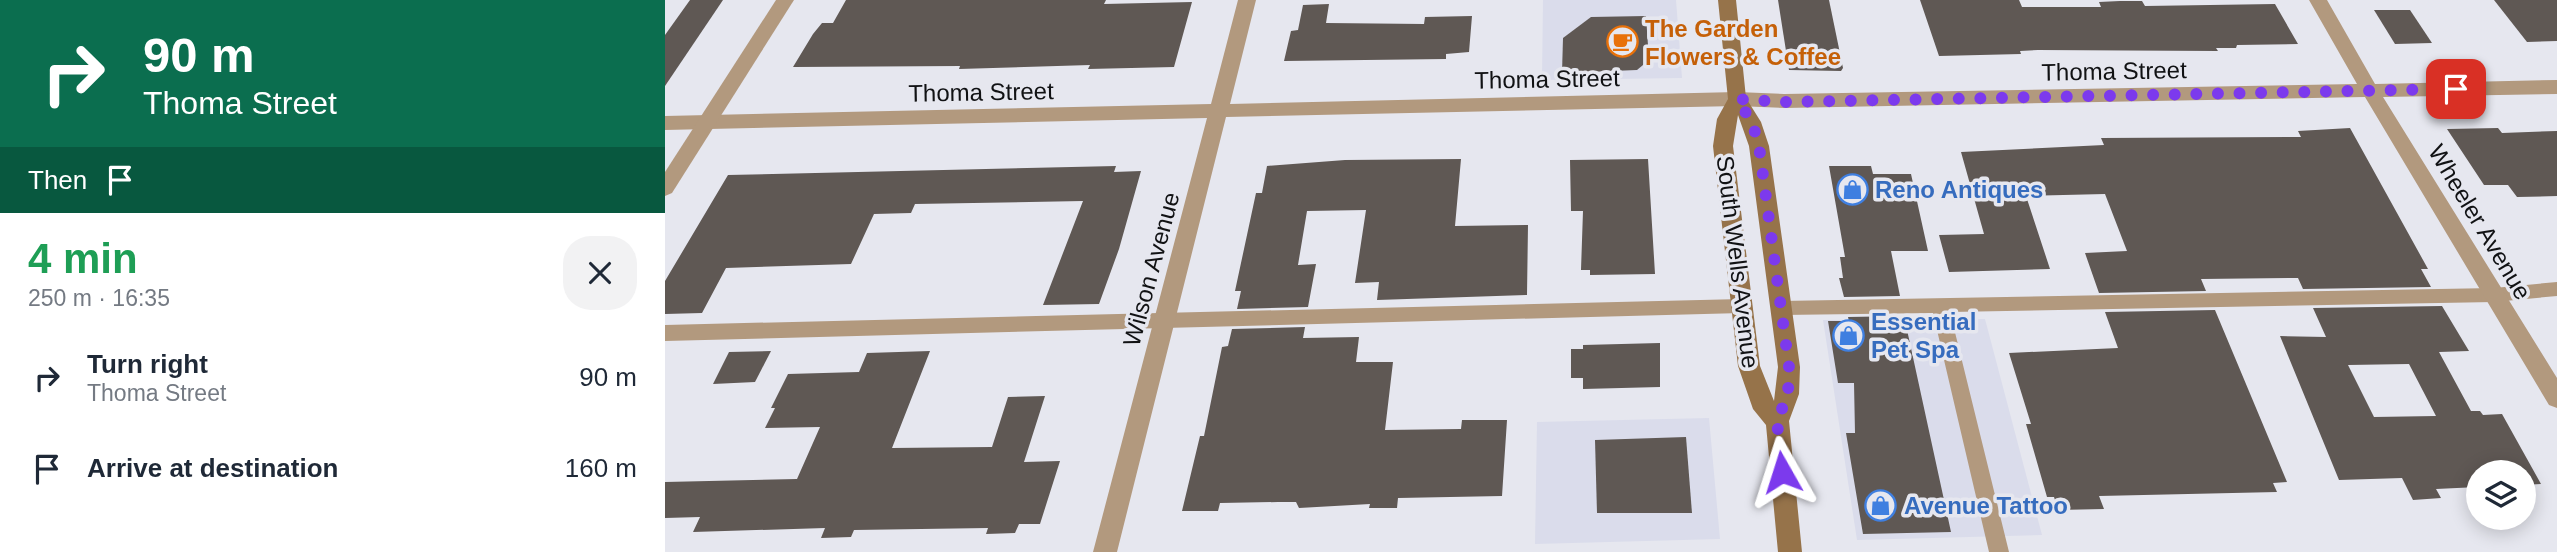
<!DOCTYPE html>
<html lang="en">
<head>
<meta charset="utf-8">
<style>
	:root { --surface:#fff; --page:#f2f2f3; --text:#1f2937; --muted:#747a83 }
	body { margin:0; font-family:Arial,sans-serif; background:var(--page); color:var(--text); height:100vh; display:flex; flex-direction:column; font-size:26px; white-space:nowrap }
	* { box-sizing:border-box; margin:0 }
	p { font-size:23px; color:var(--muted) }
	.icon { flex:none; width:38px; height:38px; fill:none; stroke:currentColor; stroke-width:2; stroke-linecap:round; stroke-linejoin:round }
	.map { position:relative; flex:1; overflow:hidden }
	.details { display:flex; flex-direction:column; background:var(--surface); width:665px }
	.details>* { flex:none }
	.hud { background:#0b6e4f; color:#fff; overflow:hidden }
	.controls { position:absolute; left:1801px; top:460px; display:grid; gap:14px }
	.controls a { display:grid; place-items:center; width:70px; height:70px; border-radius:50%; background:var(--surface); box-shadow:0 4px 18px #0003; font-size:35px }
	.pin { position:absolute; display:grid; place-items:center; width:60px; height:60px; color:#fff; margin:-30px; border-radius:14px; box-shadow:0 4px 10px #0006 }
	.me { position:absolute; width:77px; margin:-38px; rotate:354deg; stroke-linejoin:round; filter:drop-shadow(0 0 5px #0008) }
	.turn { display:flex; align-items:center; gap:24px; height:147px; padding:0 28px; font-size:32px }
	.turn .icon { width:91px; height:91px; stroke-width:2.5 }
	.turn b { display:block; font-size:49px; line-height:60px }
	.then { display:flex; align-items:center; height:66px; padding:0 28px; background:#0003; gap:14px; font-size:26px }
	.round { display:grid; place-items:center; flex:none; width:74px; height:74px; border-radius:28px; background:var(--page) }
	.headline { display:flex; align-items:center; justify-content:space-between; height:119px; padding:0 28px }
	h1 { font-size:42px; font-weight:700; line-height:52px; color:#1e9e55 }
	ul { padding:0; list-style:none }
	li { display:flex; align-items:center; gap:21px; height:91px; padding:0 28px }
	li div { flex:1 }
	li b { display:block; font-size:26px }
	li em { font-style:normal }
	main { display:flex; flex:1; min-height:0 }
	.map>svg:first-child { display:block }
	.built { fill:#dadceb }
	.building { fill:#5f5854; fill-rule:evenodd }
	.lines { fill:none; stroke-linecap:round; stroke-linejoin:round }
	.service { fill:#b2997e; fill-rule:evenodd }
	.minor { fill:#b2997e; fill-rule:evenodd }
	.tertiary { fill:#b2997e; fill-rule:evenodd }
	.secondary { fill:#96734a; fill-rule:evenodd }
	.route { stroke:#7c3aed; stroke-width:12; stroke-dasharray:0 21.6 }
	.labels { text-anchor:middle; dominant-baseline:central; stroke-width:7; stroke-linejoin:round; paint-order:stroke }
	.food-label { font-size:24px; font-weight:bold; fill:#c56008; stroke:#e6e7ef; text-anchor:start }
	.street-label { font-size:24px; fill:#111214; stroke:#e6e7ef }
	.shop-label { font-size:24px; font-weight:bold; fill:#366cbe; stroke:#e6e7ef; text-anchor:start }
</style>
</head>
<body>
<main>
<section class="details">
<div class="hud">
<div class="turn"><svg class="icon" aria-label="right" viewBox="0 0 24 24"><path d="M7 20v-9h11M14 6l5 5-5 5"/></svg><div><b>90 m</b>Thoma Street</div></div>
<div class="then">Then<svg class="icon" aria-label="arrive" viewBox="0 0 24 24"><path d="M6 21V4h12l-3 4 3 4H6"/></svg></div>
</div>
<div class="headline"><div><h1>4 min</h1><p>250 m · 16:35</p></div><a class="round"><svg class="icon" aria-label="close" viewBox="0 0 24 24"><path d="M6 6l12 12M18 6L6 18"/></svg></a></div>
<ul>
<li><svg class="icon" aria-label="right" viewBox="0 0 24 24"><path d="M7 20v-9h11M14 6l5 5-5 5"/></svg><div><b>Turn right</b><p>Thoma Street</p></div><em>90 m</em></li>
<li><svg class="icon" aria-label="arrive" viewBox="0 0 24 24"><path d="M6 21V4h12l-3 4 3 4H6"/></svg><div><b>Arrive at destination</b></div><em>160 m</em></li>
</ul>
</section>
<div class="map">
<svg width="1892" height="552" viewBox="0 0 1892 552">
	<rect width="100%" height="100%" fill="#e6e7ef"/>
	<g class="built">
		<polygon points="878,0 1011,0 1017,78 877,80"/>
		<polygon points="1320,319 1377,535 1192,540 1158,320"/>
		<polygon points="1044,418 1055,539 870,544 872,422"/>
	</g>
	<g class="building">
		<polygon points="25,0 58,0 0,86 0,35"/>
		<polygon points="181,0 441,0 439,4 527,2 509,67 423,69 425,65 294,69 295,66 128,67 148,34 157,23 168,23"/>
		<polygon points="1113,0 1164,0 1178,68 1176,71 1124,70"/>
		<polygon points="1255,0 1354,0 1357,7 1436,7 1434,2 1455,1 1477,1 1480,6 1610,4 1633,44 1572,45 1571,48 1551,48 1553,51 1373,50 1355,51 1356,54 1274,56"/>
		<polygon points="1829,0 1892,0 1892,41 1862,42"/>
		<polygon points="664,4 661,23 759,24 760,17 807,16 804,52 781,54 781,59 619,61 626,31 633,30 638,5"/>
		<polygon points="1709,10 1745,10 1767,43 1730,44"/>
		<polygon points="981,16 984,60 972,70 897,73 898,38 926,17"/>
		<polygon points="1685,128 1763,269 1756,269 1766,287 1638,289 1633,278 1536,279 1541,291 1434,293 1420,253 1462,251 1440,194 1361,196 1385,269 1284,272 1274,235 1319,234 1296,152 1439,145 1436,138 1636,137 1633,131"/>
		<polygon points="1833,128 1837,133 1892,131 1892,196 1852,197 1843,185 1819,185 1782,129"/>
		<polygon points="796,159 790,226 863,225 862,295 712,300 714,282 690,283 701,210 642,211 633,265 651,264 643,307 572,309 576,291 570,291 591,193 597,193 602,166 680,160"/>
		<polygon points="983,159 990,274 925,275 925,270 916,270 918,211 906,211 905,160"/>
		<polygon points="451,166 449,172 476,171 454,249 434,304 378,305 418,201 308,203 250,204 246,213 209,214 186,264 61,268 37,313 0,314 0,281 63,175"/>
		<polygon points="1164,166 1206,166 1208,174 1246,174 1263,251 1226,251 1235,296 1179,297 1174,278 1178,278 1175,257 1180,257"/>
		<path d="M1777,306L1804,351L1774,352L1806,411H1815L1818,415L1837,414L1876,484L1858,485V472H1813V487L1771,489L1776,498L1748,500L1737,478L1674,480L1615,336L1661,337L1648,308ZM1744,364L1771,416L1709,417L1683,365Z"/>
		<polygon points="1550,310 1622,482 1608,483 1612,492 1434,496 1439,509 1393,510 1389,497 1382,497 1361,424 1366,424 1344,353 1453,348 1440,312"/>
		<polygon points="1239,316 1286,532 1198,534 1181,433 1190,433 1189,383 1173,383 1163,321 1184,321 1183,317"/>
		<polygon points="640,327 638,338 694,337 691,362 728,362 720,430 796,429 797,420 842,420 837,496 733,498 732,508 704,508 705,504 634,508 631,502 613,502 555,503 553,511 517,511 535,436 539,436 557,347 563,346 567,329"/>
		<polygon points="995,343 995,387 918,389 918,378 906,378 906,349 918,349 918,345"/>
		<polygon points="106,351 90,382 48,384 64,352"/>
		<polygon points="265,351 227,448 327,447 343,397 380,396 359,462 395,461 375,524 354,524 350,533 321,534 323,528 189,530 186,537 156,538 160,528 28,532 35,517 0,518 0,482 132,479 155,427 100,428 110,408 106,408 123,374 194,372 202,353"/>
		<polygon points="1021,437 1027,513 932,513 930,440"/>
	</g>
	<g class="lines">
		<g class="service">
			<polygon points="1892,282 1892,296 1829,302 1285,312 1344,552 1324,552 1268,313 1117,315 1111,313 1108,308 1111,303 1117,301 1829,288"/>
			<polygon points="1077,299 1083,301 1086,306 1083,311 1077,313 0,341 0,325"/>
		</g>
		<polygon class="minor" points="573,0 591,0 565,104 1072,92 1119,94 1692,84 1644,0 1662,0 1710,84 1892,80 1892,94 1718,97 1892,378 1892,408 1884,405 1700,97 1119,108 1072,106 561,117 452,552 428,552 542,118 0,130 0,116 546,104"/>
		<polygon class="tertiary" points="111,0 129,0 7,193 0,196 0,172"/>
		<path class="secondary" d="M1053,0H1071L1081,98L1096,122L1104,146L1135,367L1134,394L1124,421L1137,552H1113L1101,425L1088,409L1073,366L1048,146L1052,119L1063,99ZM1073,115L1084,146L1113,367L1109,401L1095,366L1068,146Z"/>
	</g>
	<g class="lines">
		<polyline class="route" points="1117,472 1112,421 1123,394 1124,367 1094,146 1087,122 1072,99 1119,102 1791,89"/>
	</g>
	<defs>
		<symbol id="cafe-ring" viewBox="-11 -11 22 22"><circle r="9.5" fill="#e6e7ef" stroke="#e8710a" stroke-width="1.5"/><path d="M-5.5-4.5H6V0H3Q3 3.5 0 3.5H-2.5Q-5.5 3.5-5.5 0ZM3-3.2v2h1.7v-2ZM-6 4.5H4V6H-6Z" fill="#e8710a"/></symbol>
		<symbol id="shop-ring" viewBox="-11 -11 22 22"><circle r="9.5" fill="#e6e7ef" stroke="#3f7fe0" stroke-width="1.5"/><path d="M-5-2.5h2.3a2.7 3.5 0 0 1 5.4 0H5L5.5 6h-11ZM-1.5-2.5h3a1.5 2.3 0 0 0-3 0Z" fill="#3f7fe0"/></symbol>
	</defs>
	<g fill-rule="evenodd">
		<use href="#cafe-ring" x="940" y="24" width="35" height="35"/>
		<use href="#shop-ring" x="1170" y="172" width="35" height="35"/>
		<use href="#shop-ring" x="1166" y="318" width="35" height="35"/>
		<use href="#shop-ring" x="1198" y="488" width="35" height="35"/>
	</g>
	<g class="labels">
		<g class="food-label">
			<text x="980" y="28">The Garden<tspan x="980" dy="28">Flowers &amp; Coffee</tspan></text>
		</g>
		<g class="street-label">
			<text transform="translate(1449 71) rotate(-1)">Thoma Street</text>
			<text transform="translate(882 79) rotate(-1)">Thoma Street</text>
			<text transform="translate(316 92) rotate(-1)">Thoma Street</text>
			<text transform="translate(1815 222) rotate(59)">Wheeler Avenue</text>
			<text transform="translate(1073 262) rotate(83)">South Wells Avenue</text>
			<text transform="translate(486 269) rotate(-75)">Wilson Avenue</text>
		</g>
		<g class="shop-label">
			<text x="1210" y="189">Reno Antiques</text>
			<text x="1206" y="321">Essential<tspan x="1206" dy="28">Pet Spa</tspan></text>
			<text x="1239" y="505">Avenue Tattoo</text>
		</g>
	</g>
</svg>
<div class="controls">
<a><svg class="icon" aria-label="layers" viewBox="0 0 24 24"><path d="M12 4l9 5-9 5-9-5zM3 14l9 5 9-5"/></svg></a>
</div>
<div class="pin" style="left:1791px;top:89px;background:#d93025"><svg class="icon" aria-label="arrive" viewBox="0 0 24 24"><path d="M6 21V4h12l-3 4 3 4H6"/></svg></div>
<svg class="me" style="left:1117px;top:472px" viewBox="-20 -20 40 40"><path d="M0-17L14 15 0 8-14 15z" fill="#7c3aed" stroke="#fff" stroke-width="4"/></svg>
</div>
</main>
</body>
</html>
